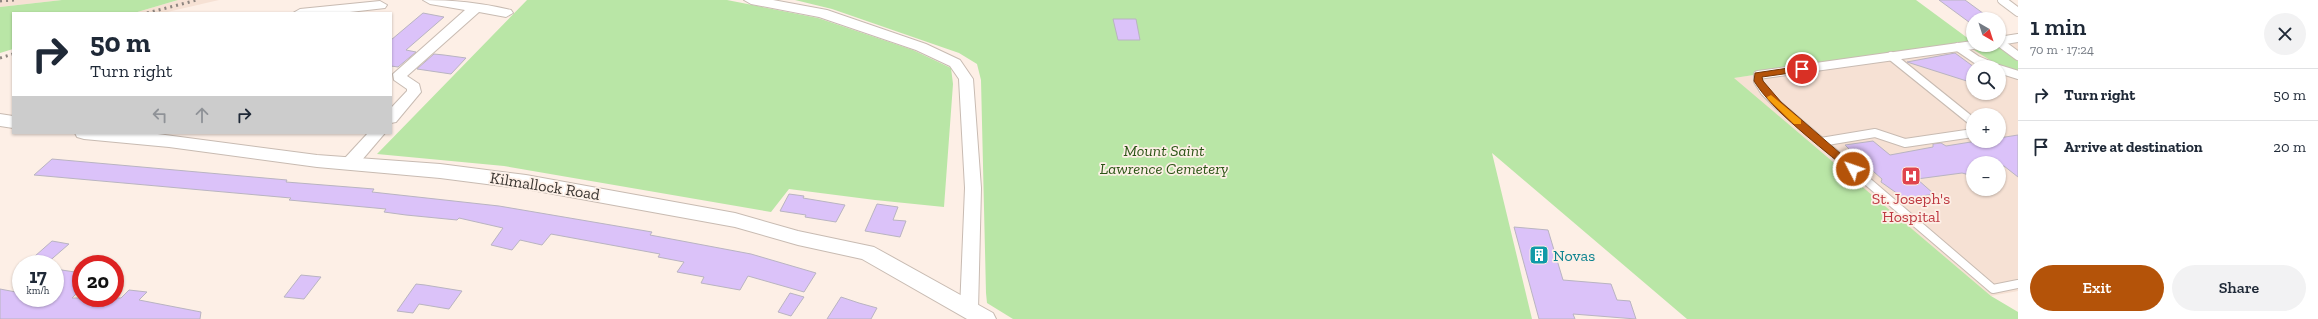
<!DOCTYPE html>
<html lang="en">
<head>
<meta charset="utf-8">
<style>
	:root { --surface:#fff; --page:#f2f2f3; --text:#1f2937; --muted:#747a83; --line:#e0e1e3; --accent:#b45309 }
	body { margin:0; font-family:"Zilla Slab",serif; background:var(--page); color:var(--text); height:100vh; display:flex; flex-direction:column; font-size:15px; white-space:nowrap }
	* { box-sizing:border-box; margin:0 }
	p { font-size:13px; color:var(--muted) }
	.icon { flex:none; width:22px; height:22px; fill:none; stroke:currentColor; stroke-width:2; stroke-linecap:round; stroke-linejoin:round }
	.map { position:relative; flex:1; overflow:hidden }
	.details { display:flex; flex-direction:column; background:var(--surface); width:300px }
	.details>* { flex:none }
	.guide { position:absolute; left:12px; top:12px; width:380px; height:122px; border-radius:0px; box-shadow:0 1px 3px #0004; background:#fff; color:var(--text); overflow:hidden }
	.needle { width:26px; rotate:141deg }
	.tools { position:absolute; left:1966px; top:12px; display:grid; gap:8px }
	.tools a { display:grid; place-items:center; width:40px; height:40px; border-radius:50%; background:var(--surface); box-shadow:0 1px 3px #0004; font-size:20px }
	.speed { position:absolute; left:12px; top:255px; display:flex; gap:8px; font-size:20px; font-weight:700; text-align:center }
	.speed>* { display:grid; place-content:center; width:52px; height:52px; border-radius:50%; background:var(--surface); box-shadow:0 1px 3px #0004; line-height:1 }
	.speed small { font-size:10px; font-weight:400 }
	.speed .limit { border:6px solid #d22; background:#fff; color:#111 }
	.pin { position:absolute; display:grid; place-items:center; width:34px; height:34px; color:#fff; margin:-17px; border:2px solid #fff; border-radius:50%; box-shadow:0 1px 4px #0007 }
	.me { position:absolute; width:44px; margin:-22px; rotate:311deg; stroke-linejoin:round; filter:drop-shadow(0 0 3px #0008) }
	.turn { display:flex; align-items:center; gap:14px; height:84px; padding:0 12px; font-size:18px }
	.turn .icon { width:52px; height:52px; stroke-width:2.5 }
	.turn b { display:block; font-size:28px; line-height:34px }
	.lanes { display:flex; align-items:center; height:38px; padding:0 12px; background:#0003; justify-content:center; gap:20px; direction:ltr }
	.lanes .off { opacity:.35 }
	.round { display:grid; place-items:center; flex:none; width:42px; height:42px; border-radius:21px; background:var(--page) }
	.headline { display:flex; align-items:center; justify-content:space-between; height:68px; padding:0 12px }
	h1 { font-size:24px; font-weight:600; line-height:30px }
	.cta { display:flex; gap:8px; margin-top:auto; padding:8px 12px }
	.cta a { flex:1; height:46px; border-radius:24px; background:var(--accent); color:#fff; font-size:16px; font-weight:600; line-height:46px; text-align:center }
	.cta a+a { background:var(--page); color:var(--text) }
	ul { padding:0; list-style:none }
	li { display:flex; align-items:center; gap:12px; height:52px; padding:0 12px; border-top:1px solid var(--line) }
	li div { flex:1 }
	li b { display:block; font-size:15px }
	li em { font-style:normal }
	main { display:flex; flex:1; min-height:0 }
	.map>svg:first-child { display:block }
	.built { fill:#f6e1d4; fill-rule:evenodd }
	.green { fill:#b9e6a6 }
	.building { fill:#dbc2f9; stroke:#b9b4c1 }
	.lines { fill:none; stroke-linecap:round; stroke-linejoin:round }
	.service-casing { stroke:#c8bbb2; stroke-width:10 }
	.minor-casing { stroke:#c8bbb2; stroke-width:2 }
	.tertiary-casing { stroke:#c8bbb2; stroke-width:2 }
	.service { stroke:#fff; stroke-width:8 }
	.minor { fill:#fff; fill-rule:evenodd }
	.tertiary { fill:#fff; fill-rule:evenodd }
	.rail { stroke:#8e857f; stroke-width:3; stroke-dasharray:2 4; stroke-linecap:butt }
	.route { fill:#b45309; stroke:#753606 }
	.slow { fill:#f59e0b }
	.labels { text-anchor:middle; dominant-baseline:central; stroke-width:3.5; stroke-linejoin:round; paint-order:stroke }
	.park-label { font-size:16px; font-style:italic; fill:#2b5415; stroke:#fdefe6 }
	.street-label { font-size:16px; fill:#3b3632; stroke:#fdefe6 }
	.health-label { font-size:16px; fill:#be3a42; stroke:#fdefe6 }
	.culture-label { font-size:16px; fill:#0d838f; stroke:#fdefe6; text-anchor:start }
</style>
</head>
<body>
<main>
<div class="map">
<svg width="2018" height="319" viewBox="0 0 2018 319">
	<rect width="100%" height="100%" fill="#fdefe6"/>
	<g class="built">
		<polygon points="0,0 62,0 0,7"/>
		<polygon points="178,0 219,0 163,13 134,13"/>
		<path d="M2018,35V291L1991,296L1733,78L1973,42V45H1999ZM1973,67H1999V93H1973ZM1973,115H1999V141H1973ZM1973,163H1999V189H1973Z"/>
	</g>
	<g class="green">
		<polygon points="62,0 178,0 134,13 13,13 13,49 0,53 0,7"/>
		<polygon points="527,0 727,0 818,18 913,50 951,68 953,84 944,207 875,200 789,189 771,212 504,166 377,154"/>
		<polygon points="795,0 1916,0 1973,42 1734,78 1991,296 2018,312 2018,319 1687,319 1492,153 1532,319 1013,319 987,303 986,293 981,80 977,64 959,53 832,9"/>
		<polygon points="1992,46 2002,49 2018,61 2018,72 1993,62 1974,50"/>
	</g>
	<g class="building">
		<polygon points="1939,0 1965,0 1991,19 1973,19 1973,25"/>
		<polygon points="423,13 444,17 406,50 416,52 398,67 391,66 391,40"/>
		<polygon points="1113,19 1136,19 1140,40 1118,40"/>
		<polygon points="1955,53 1974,67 1973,83 1907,62"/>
		<polygon points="434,54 444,55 466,58 451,74 417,69"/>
		<polygon points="2018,135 2018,177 2004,166 1999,167 1999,163 1973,163 1973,176 1962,173 1917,179 1934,194 1905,199 1881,182 1882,179 1866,165 1854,159 1855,155 1845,145 1873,141 1890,155 1933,147 1933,144 1941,143 1946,146 1977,141 1999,141 1999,138"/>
		<polygon points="52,159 287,180 286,182 374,189 372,192 499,206 652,232 650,235 751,254 816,273 804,292 748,276 740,290 701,283 704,277 677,272 684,262 658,257 660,254 551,234 542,245 520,240 512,250 491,245 503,228 459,218 457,220 406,215 384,212 386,209 289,200 291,198 34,175"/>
		<polygon points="789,194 804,196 803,198 845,205 836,222 805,217 806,215 780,211"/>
		<polygon points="877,204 898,207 893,220 906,221 900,237 865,231"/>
		<polygon points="1514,227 1548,230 1563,280 1611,284 1617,300 1630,301 1636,319 1573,314 1575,319 1539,319"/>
		<polygon points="52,241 69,244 46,264 26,264"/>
		<polygon points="55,269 75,272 75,275 81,276 81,289 72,298 121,298 129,290 147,292 139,300 201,312 200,319 0,319 0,289 21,293 21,298 55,298"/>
		<polygon points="301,275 321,277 304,299 284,297"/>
		<polygon points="416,284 425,285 462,291 449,309 419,304 413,313 397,311"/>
		<polygon points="790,293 804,297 791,316 778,312"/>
		<polygon points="841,297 859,303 877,308 871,319 827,319"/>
	</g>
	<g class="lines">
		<defs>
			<g id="service">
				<polyline points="2002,0 2018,12"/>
				<polyline points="1999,41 2018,38"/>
				<polyline points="1999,42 2018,56"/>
				<polyline points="1973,45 1758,75 1758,81 1765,92 1777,104 1993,289 2018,284"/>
				<polyline points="1958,47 1977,60 1994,67"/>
				<polyline points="1891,56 1973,122"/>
				<polyline points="1999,69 2018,75"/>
				<polyline points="1821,142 1875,133 1905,143 1973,133"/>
			</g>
			<g id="minor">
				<path d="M423,0C453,0 482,3 511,10L513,13L506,17L479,12L407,76L419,84L421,92L396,122L391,123V108L407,91V89L394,80L393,74L465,10L430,4Z"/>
				<polygon points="744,0 773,0 827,10 926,44 960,60 973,79 981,188 978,310 975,315 969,317 963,315 960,310 965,188 959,79 950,66 916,50 819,17 751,4"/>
				<polygon points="380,1 387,5 385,8 341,13 293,13 300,9"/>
				<polygon points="368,133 385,133 356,167 344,167 342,163 344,159"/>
			</g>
			<g id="tertiary">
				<polygon points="0,114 13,116 13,128 0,126"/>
				<polygon points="75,133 150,133 317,155 440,164 526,175 735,213 798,231 874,247 993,313 996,319 967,319 862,259 798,245 735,227 526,189 440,178 317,167 169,147 84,139 77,137"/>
			</g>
		</defs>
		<use href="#service" class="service-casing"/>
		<use href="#minor" class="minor-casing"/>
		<use href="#tertiary" class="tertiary-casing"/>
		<use href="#service" class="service"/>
		<use href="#minor" class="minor"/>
		<use href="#tertiary" class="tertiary"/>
		<g class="rail">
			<polyline points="0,1 14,0"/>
			<polyline points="147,13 197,0"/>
			<polyline points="0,58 13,54"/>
		</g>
	</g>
	<path class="route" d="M1802,66L1807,69L1805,71L1762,77L1763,81L1781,102L1856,167V171H1849C1821,147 1773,112 1754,81L1755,73Z"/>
	<polygon class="slow" points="1771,95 1801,120 1801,124 1794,124 1768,99 1767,97"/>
	<defs>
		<symbol id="hospital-square" viewBox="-11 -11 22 22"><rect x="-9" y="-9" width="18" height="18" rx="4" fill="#e0444e" stroke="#fdefe6"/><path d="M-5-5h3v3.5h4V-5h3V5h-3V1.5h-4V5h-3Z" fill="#fff"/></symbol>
		<symbol id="building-square" viewBox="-11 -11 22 22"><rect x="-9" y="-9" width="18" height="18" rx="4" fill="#0f9aa8" stroke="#fdefe6"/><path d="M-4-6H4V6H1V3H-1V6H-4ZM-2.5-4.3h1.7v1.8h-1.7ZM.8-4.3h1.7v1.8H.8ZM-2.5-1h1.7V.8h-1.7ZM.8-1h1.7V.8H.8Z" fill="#fff"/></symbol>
	</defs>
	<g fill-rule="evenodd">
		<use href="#hospital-square" x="1900" y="165" width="22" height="22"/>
		<use href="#building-square" x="1528" y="244" width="22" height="22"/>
	</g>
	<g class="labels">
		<g class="park-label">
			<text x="1164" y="150">Mount Saint<tspan x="1164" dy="18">Lawrence Cemetery</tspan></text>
		</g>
		<g class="street-label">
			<text transform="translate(545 186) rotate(9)">Kilmallock Road</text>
		</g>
		<g class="health-label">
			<text x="1911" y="198">St. Joseph's<tspan x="1911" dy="18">Hospital</tspan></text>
		</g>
		<g class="culture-label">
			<text x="1553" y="255">Novas</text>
		</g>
	</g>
</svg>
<div class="tools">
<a><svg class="needle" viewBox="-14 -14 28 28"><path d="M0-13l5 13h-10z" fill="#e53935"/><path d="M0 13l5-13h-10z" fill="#747a83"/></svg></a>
<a><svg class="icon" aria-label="search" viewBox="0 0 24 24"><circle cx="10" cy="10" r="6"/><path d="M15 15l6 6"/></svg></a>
<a>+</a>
<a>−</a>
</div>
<div class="speed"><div>17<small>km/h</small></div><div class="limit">20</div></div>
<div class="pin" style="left:1802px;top:69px;background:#d93025"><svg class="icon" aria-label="arrive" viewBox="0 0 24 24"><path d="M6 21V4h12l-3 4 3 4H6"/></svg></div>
<svg class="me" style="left:1853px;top:169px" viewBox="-20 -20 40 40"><circle r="17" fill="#b45309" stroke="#fff" stroke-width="3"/><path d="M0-11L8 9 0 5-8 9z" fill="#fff"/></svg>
<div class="guide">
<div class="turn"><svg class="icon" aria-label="right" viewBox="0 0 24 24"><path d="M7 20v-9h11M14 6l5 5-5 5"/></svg><div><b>50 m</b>Turn right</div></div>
<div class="lanes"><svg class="icon off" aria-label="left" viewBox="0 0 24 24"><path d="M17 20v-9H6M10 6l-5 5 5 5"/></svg><svg class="icon off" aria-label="ahead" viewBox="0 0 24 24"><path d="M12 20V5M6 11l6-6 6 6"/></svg><svg class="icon" aria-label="right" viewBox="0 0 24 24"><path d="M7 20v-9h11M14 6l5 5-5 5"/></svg></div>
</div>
</div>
<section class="details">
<div class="headline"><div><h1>1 min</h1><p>70 m · 17:24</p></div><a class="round"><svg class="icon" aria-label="close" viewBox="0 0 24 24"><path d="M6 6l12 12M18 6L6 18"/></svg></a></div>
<ul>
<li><svg class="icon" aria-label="right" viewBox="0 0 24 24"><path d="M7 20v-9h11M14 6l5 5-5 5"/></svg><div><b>Turn right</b></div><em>50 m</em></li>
<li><svg class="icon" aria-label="arrive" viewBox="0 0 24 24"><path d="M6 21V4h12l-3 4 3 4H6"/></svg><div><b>Arrive at destination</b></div><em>20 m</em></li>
</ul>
<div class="cta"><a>Exit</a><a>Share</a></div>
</section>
</main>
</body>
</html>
